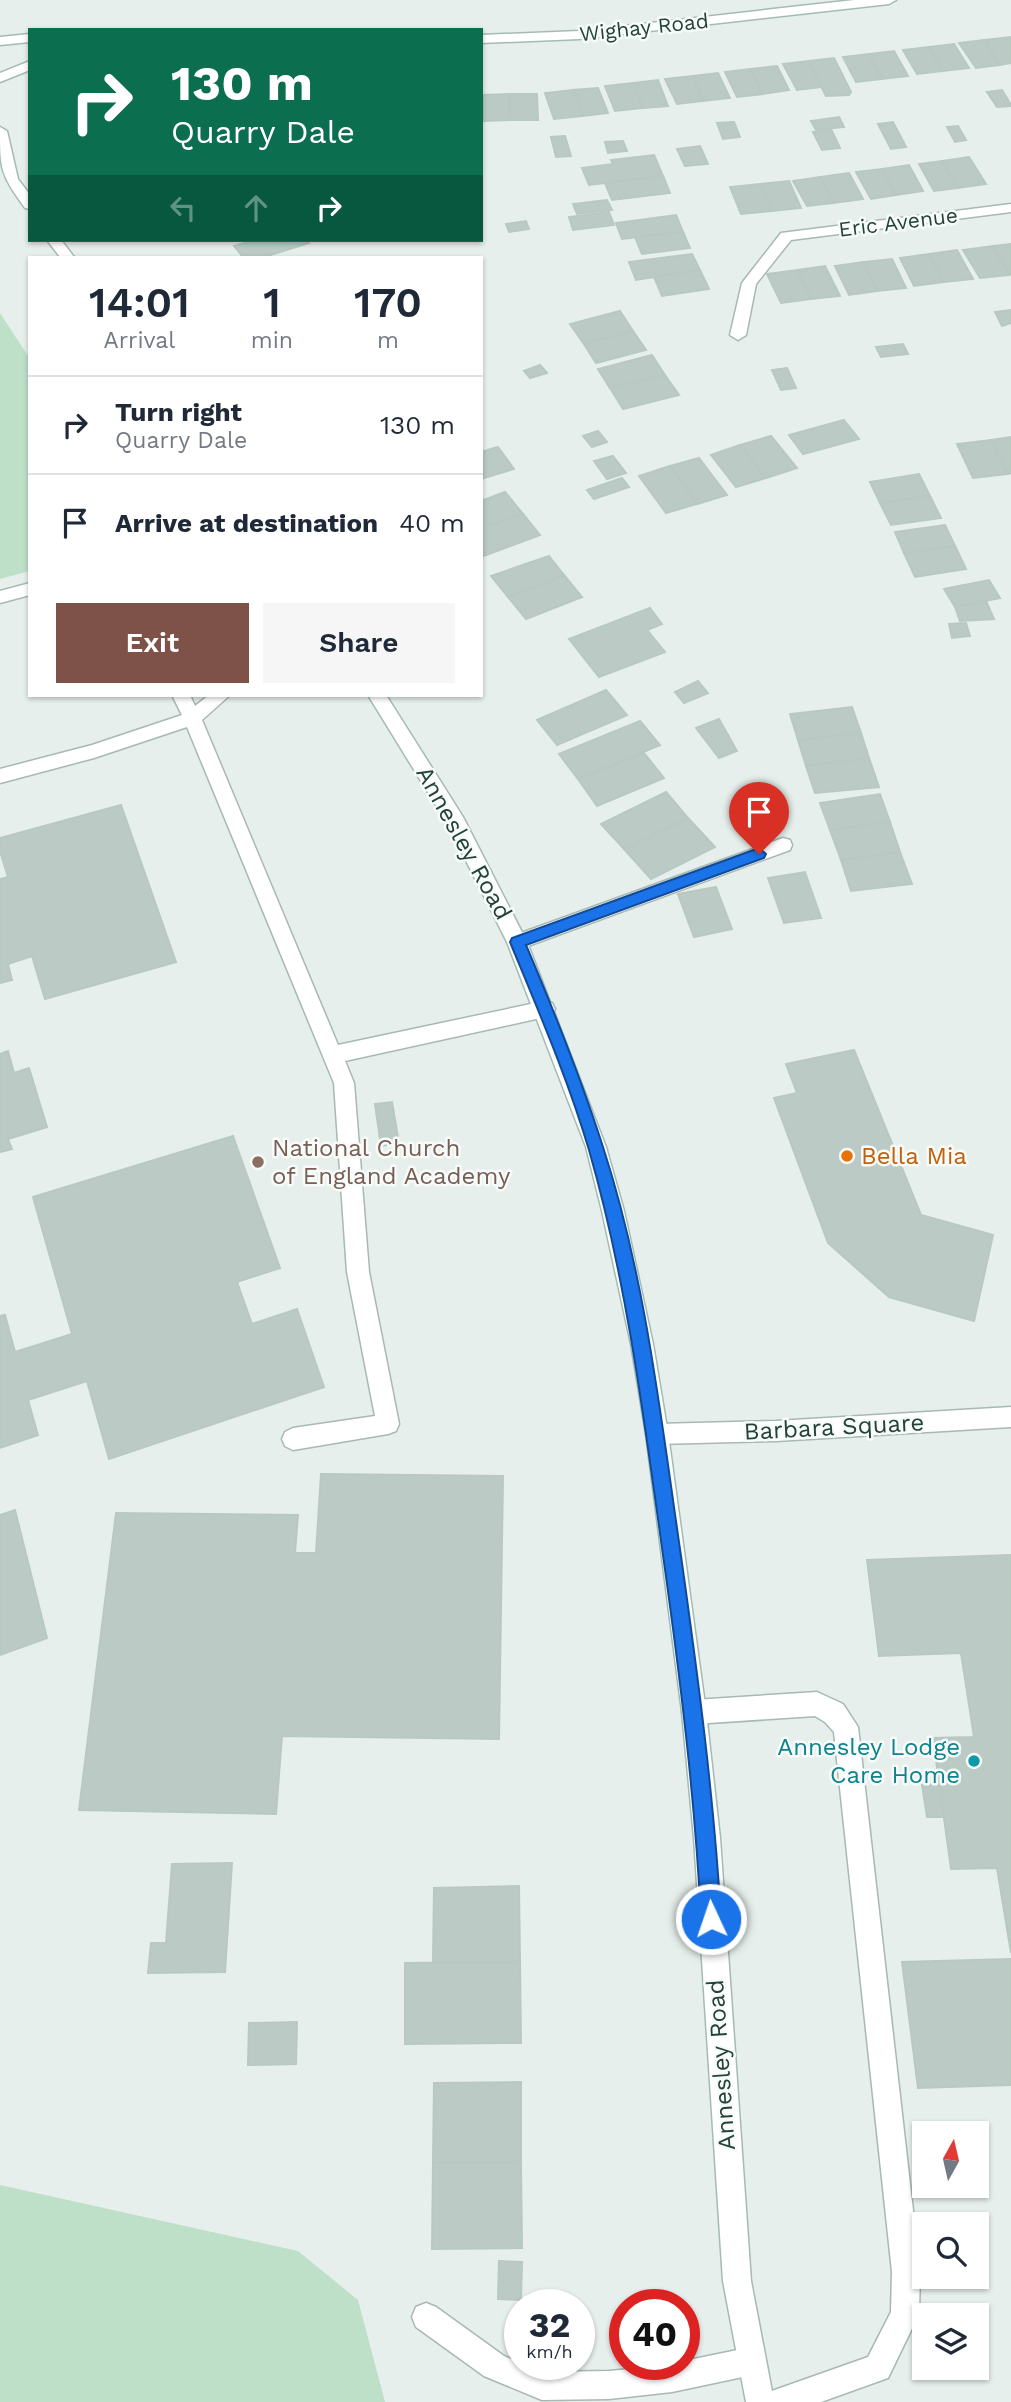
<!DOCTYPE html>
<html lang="en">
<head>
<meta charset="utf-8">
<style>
	:root { --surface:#fff; --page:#f6f6f7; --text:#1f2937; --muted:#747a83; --line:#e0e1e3; --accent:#7f5249 }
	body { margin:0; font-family:"Work Sans",sans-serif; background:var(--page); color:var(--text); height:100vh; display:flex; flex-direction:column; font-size:26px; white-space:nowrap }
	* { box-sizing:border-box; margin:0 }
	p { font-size:23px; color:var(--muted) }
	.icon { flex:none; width:38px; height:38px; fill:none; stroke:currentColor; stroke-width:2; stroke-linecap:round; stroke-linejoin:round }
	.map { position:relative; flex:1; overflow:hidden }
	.panel { position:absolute; left:28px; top:256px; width:455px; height:441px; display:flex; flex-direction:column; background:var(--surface); border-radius:0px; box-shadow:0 2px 5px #0004 }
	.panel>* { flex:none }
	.guide { position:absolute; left:28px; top:28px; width:455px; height:214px; border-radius:0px; box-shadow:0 2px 5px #0004; background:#0b6e4f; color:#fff; overflow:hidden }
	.needle { width:46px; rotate:8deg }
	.buttons { position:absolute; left:912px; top:2121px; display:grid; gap:14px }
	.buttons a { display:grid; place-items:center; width:77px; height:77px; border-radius:0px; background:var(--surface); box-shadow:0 2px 5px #0004; font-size:35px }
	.speed { position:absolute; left:504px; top:2289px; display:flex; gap:14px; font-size:35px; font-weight:700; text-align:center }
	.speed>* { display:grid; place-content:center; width:91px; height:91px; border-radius:50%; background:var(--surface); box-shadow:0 2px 5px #0004; line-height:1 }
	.speed small { font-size:18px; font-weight:400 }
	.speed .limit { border:10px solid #d22; background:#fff; color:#111 }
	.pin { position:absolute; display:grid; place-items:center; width:60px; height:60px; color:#fff; margin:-72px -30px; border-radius:50% 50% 50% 0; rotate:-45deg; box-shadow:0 0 7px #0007 }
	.pin .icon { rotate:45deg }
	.me { position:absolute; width:77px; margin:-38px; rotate:357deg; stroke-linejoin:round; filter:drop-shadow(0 0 5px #0008) }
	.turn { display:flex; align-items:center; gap:24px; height:147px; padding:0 28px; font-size:32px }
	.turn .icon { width:91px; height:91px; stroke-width:2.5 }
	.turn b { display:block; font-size:49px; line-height:60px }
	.lanes { display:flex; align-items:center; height:66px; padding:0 28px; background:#0003; justify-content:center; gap:35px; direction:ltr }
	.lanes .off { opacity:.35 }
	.eta { display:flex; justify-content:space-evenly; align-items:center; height:119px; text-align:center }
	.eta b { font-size:42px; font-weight:600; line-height:49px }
	.cta { display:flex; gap:14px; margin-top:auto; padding:14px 28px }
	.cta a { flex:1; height:80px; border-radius:0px; background:var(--accent); color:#fff; font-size:28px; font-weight:600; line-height:80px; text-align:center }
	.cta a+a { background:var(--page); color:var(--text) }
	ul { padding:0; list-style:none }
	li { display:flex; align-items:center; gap:21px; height:98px; padding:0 28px; border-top:2px solid var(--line) }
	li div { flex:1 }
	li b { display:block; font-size:26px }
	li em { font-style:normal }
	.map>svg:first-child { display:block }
	.green { fill:#bfe0c8 }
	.building { fill:#bbcac4; stroke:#b8c9c2; stroke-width:2 }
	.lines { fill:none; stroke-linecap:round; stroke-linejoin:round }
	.lane-casing { stroke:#a8b8b2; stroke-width:3 }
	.street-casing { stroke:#a8b8b2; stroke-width:3 }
	.secondary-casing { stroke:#a4bbb3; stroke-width:3 }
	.lane { fill:#fff; fill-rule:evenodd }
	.street { fill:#fff; fill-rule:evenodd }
	.secondary { fill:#fff; fill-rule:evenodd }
	.route { fill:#1a73e8; stroke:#114b97; stroke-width:2 }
	.food-dot { fill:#e8710a; stroke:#f7fbf9; stroke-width:2.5 }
	.education-dot { fill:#8d6e63; stroke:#f7fbf9; stroke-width:2.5 }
	.culture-dot { fill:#0f9aa8; stroke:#f7fbf9; stroke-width:2.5 }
	.labels { text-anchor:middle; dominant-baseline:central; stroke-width:5; stroke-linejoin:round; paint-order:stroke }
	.far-street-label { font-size:21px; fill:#24423a; stroke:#f7fbf9 }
	.street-label { font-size:24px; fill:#24423a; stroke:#f7fbf9 }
	.education-label { font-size:24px; fill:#785e54; stroke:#f7fbf9; text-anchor:start }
	.food-label { font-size:24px; fill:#c56008; stroke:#f7fbf9; text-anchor:start }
	.culture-label { font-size:24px; fill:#0d838f; stroke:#f7fbf9; text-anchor:end }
</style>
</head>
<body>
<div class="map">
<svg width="1011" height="2402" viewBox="0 0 1011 2402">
	<rect width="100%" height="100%" fill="#e6efeb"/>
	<g class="green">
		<polygon points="0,313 30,359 30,571 0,579"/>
		<polygon points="0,2185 298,2251 358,2300 385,2402 0,2402"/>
	</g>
	<g class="building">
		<polygon points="1011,37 1011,63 1000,65 984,40"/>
		<polygon points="984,40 1000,65 976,68 959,43"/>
		<polygon points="954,44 969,68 943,71 929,47"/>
		<polygon points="929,47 943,71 917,74 903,50"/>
		<polygon points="894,51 908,76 882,79 869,54"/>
		<polygon points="869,54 882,79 856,82 843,57"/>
		<polygon points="834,58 851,92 849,95 826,96 808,61"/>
		<polygon points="808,61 822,87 797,90 783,64"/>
		<polygon points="777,66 789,90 763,94 750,69"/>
		<polygon points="750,69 763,94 737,97 725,72"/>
		<polygon points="718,73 730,98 703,101 692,76"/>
		<polygon points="692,76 703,101 677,104 665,79"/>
		<polygon points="658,80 668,106 643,108 633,83"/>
		<polygon points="633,83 643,108 615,111 605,86"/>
		<polygon points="598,88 608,113 583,116 573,90"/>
		<polygon points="573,90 583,116 554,119 545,93"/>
		<polygon points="1002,90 1011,105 1011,106 997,107 987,92"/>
		<polygon points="509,94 510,120 483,121 483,95"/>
		<polygon points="509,94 537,94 538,120 510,120"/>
		<polygon points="839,117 844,127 816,130 811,121"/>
		<polygon points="734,122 740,137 723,139 717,123"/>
		<polygon points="893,122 906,147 891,149 878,124"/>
		<polygon points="958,126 966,140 955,142 947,127"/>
		<polygon points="831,129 840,148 822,150 813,132"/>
		<polygon points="565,136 571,156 556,157 551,137"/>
		<polygon points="623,141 627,151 608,153 605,142"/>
		<polygon points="700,146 708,164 685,166 677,149"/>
		<polygon points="654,155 663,176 589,185 582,168 613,164 611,160"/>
		<polygon points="969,157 986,184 958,188 942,161"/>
		<polygon points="942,161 958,188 934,191 919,164"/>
		<polygon points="909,165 923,191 896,195 882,169"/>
		<polygon points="882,169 896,195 871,199 856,172"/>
		<polygon points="849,173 863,199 834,203 820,177"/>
		<polygon points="663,176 670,193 612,200 605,183"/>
		<polygon points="820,177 834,203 807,206 793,181"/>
		<polygon points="789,181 801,208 772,211 760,184"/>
		<polygon points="760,184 772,211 741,214 730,187"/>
		<polygon points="607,200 612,210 577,214 573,204"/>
		<polygon points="609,212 614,225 573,230 569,217"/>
		<polygon points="676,215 683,232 622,239 616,223"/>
		<polygon points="526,221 529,229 509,232 506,224"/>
		<polygon points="683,232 690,248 642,254 635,237"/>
		<polygon points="254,240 306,240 309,243 264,257 243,257 234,246"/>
		<polygon points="1011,244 1011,274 1009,275 993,246"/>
		<polygon points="993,246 1009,275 980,278 963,250"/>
		<polygon points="957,250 973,279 944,282 929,254"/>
		<polygon points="692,254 700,270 636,280 629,262"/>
		<polygon points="929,254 944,282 914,286 900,258"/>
		<polygon points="892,259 906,288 877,291 863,262"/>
		<polygon points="863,262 877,291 849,295 835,266"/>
		<polygon points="825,266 840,296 811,299 797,270"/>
		<polygon points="700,270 709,289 662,296 654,277"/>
		<polygon points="797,270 811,299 781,303 767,274"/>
		<polygon points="1011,310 1011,323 1002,326 995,312"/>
		<polygon points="620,311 633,331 584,344 570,324"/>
		<polygon points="633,331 646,350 596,363 584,344"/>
		<polygon points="903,344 908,354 881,357 876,347"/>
		<polygon points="652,355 665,375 610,388 598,369"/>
		<polygon points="540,365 547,373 530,378 524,371"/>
		<polygon points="787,368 796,388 781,390 772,370"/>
		<polygon points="665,375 679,395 623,409 610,388"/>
		<polygon points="844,420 859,439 803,454 789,435"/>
		<polygon points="598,431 607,442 592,447 583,436"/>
		<polygon points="771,436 797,468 766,478 740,445"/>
		<polygon points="1011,437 1011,473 1008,474 991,440"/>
		<polygon points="991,440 1008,474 973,478 957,444"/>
		<polygon points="740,445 766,478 736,487 711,455"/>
		<polygon points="498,447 514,469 481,479 481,452"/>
		<polygon points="613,456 626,473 607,479 594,461"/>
		<polygon points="699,458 727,495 697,504 670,466"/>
		<polygon points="670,466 697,504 666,513 639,476"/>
		<polygon points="919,474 930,496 880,503 870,482"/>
		<polygon points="622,478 629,487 594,499 587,490"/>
		<polygon points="505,492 523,514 481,529 481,501"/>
		<polygon points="930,496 941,518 891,525 880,503"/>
		<polygon points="523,514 540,535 481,557 481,529"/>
		<polygon points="945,525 955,546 904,553 895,532"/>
		<polygon points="955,546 966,569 915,577 904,553"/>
		<polygon points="549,556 564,575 508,597 491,576"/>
		<polygon points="564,575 582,597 526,619 508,597"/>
		<polygon points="989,580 1000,598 955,607 944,589"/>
		<polygon points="986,601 994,619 960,621 955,607"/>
		<polygon points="650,608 662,624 647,630 665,652 599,677 569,639"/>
		<polygon points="966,623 970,636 952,638 949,624"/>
		<polygon points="698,681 708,693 684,703 675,692"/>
		<polygon points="606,690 627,715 557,745 537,720"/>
		<polygon points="852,707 861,733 798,740 790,714"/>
		<polygon points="719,719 737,751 719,758 696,728"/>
		<polygon points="640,721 660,745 578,779 559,754"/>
		<polygon points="861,733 869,758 806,766 798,740"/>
		<polygon points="644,753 664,778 597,806 578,779"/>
		<polygon points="869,758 879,787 815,793 806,766"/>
		<polygon points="666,792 688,818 624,849 601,824"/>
		<polygon points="880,794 890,822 830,830 820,803"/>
		<polygon points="121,805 176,962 45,999 32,956 8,964 12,980 0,983 0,879 8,877 0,851 0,838"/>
		<polygon points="688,818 715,847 651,879 624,849"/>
		<polygon points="890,822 900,852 841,860 830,830"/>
		<polygon points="900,852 912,884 851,891 841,860"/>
		<polygon points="805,872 821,918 784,923 768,878"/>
		<polygon points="716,887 732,929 694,937 678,894"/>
		<polygon points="854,1050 921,1215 993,1235 974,1321 889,1297 828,1243 774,1098 797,1093 786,1064"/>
		<polygon points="8,1051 14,1073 29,1068 47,1127 8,1139 12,1149 0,1152 0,1054"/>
		<polygon points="392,1102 399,1143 381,1146 375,1104"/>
		<polygon points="233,1136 280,1268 237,1282 252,1324 297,1309 324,1387 109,1459 87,1381 28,1400 38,1435 0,1448 0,1316 5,1315 15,1352 72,1334 33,1197"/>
		<polygon points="321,1474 503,1476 499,1739 282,1736 276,1814 79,1810 116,1513 298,1515 295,1553 316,1553"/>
		<polygon points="15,1510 47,1638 0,1655 0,1515"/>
		<polygon points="1011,1555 1011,1953 997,1868 951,1869 933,1738 974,1737 961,1653 879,1656 867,1560"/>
		<polygon points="940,1784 944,1817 927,1817 922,1785"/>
		<polygon points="232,1863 225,1972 148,1973 151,1943 166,1943 172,1864"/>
		<polygon points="519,1886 520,1962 433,1962 434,1888"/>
		<polygon points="1011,1959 1011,2085 918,2088 902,1962"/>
		<polygon points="520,1962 521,2043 405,2044 405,1963"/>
		<polygon points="297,2022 296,2064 248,2065 249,2023"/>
		<polygon points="521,2082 521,2162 433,2163 434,2083"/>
		<polygon points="521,2162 522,2248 432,2249 433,2163"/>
		<polygon points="499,2261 522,2262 521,2300 498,2299"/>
	</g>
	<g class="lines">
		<defs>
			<g id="lane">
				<polygon points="30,583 30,595 0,603 0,591"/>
				<polygon points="172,695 190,695 195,706 209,695 230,695 202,720 338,1045 545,1001 552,1003 555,1009 552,1015 545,1017 345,1061 354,1083 369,1272 399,1424 396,1431 388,1434 293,1450 285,1446 282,1439 285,1432 293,1428 375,1416 347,1272 334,1083 187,727 94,758 0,783 0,769 92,745 182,715"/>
				<polygon points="817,1692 843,1704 858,1727 920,2272 919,2314 888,2378 821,2402 765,2402 769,2392 868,2357 891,2312 892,2272 834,1732 825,1722 815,1716 694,1724 685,1721 682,1712 685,1703 694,1700"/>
				<polygon points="426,2303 436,2307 504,2356 542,2372 609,2371 684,2364 684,2361 752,2347 762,2351 766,2361 762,2371 752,2375 672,2392 609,2399 542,2400 484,2376 416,2327 412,2317 416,2307"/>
			</g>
			<g id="street">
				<polygon points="1011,204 1011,212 791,240 756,284 746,335 738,340 730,335 742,283 781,233"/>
				<polygon points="783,838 790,840 792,845 790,850 517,950 510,947 507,942 510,937"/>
				<polygon points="1011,1407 1011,1427 776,1441 657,1444 649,1441 646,1434 649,1427 657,1424 776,1421"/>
			</g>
			<g id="secondary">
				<polygon points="854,0 896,0 889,4 579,39 481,43 481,35 579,31"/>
				<polygon points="30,34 30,42 0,45 0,37"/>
				<polygon points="30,61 30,70 0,82 0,73"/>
				<path d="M0,127L7,131L18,179L30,195V209L25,208C0,173 0,170 0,127Z"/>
				<polygon points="47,240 61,240 74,257 60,257"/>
				<polygon points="368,695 386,695 463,817 527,942 606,1147 624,1211 653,1344 668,1434 706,1712 720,1838 751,2281 774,2402 746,2402 723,2281 694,1838 682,1712 646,1434 631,1344 602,1211 586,1147 507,942 448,825"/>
			</g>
		</defs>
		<use href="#lane" class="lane-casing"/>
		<use href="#street" class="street-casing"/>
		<use href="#secondary" class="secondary-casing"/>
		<use href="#lane" class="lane"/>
		<use href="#street" class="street"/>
		<use href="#secondary" class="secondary"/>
	</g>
	<path class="route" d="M759,848L766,854L764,858L526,945C554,1011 581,1078 603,1147C646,1279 661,1420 681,1556C698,1677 714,1797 721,1919L718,1925L711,1928L704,1925L701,1919C695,1797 680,1676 663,1555C644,1419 627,1282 589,1150C568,1079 538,1010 510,942L512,938Z"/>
	<circle class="food-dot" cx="847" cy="1156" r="7"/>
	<circle class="education-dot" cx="258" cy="1162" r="7"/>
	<circle class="culture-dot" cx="974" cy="1761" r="7"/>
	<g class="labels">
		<g class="far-street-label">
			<text transform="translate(644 27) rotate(-6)">Wighay Road</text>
			<text transform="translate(898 222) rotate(-7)">Eric Avenue</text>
		</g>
		<g class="street-label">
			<text transform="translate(464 843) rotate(61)">Annesley Road</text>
			<text transform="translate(834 1427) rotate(-3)">Barbara Square</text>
			<text transform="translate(721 2065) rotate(-94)">Annesley Road</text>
		</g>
		<g class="education-label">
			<text x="272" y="1148">National Church<tspan x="272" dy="28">of England Academy</tspan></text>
		</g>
		<g class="food-label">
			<text x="861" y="1156">Bella Mia</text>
		</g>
		<g class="culture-label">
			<text x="960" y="1747">Annesley Lodge<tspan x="960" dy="28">Care Home</tspan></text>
		</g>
	</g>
</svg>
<div class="buttons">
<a><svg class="needle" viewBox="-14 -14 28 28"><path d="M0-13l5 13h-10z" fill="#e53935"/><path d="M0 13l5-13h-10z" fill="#747a83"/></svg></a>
<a><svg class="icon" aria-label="search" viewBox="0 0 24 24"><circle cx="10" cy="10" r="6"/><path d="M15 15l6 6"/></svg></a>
<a><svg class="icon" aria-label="layers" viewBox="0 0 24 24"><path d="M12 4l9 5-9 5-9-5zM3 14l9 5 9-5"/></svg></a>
</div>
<div class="speed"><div>32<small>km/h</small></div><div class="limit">40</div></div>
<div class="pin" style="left:759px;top:854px;background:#d93025"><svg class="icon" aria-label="arrive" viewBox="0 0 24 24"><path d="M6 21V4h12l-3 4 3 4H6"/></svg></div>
<svg class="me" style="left:711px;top:1919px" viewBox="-20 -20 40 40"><circle r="17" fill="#1a73e8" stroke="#fff" stroke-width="3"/><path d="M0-11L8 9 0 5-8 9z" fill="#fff"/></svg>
<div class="guide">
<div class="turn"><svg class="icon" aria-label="right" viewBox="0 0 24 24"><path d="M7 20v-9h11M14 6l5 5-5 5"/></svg><div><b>130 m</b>Quarry Dale</div></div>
<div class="lanes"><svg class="icon off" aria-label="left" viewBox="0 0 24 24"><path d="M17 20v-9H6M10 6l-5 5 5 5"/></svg><svg class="icon off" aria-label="ahead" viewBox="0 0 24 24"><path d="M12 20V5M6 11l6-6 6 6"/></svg><svg class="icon" aria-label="right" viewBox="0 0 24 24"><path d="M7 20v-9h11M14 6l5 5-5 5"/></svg></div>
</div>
<section class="panel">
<div class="eta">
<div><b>14:01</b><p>Arrival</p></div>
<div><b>1</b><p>min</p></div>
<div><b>170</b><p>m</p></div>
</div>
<ul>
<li><svg class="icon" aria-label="right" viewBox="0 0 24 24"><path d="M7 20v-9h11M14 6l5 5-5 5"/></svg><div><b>Turn right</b><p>Quarry Dale</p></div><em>130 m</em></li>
<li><svg class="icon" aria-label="arrive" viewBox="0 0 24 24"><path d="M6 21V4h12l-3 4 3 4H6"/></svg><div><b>Arrive at destination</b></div><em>40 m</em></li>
</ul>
<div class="cta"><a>Exit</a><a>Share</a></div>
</section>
</div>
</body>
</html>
